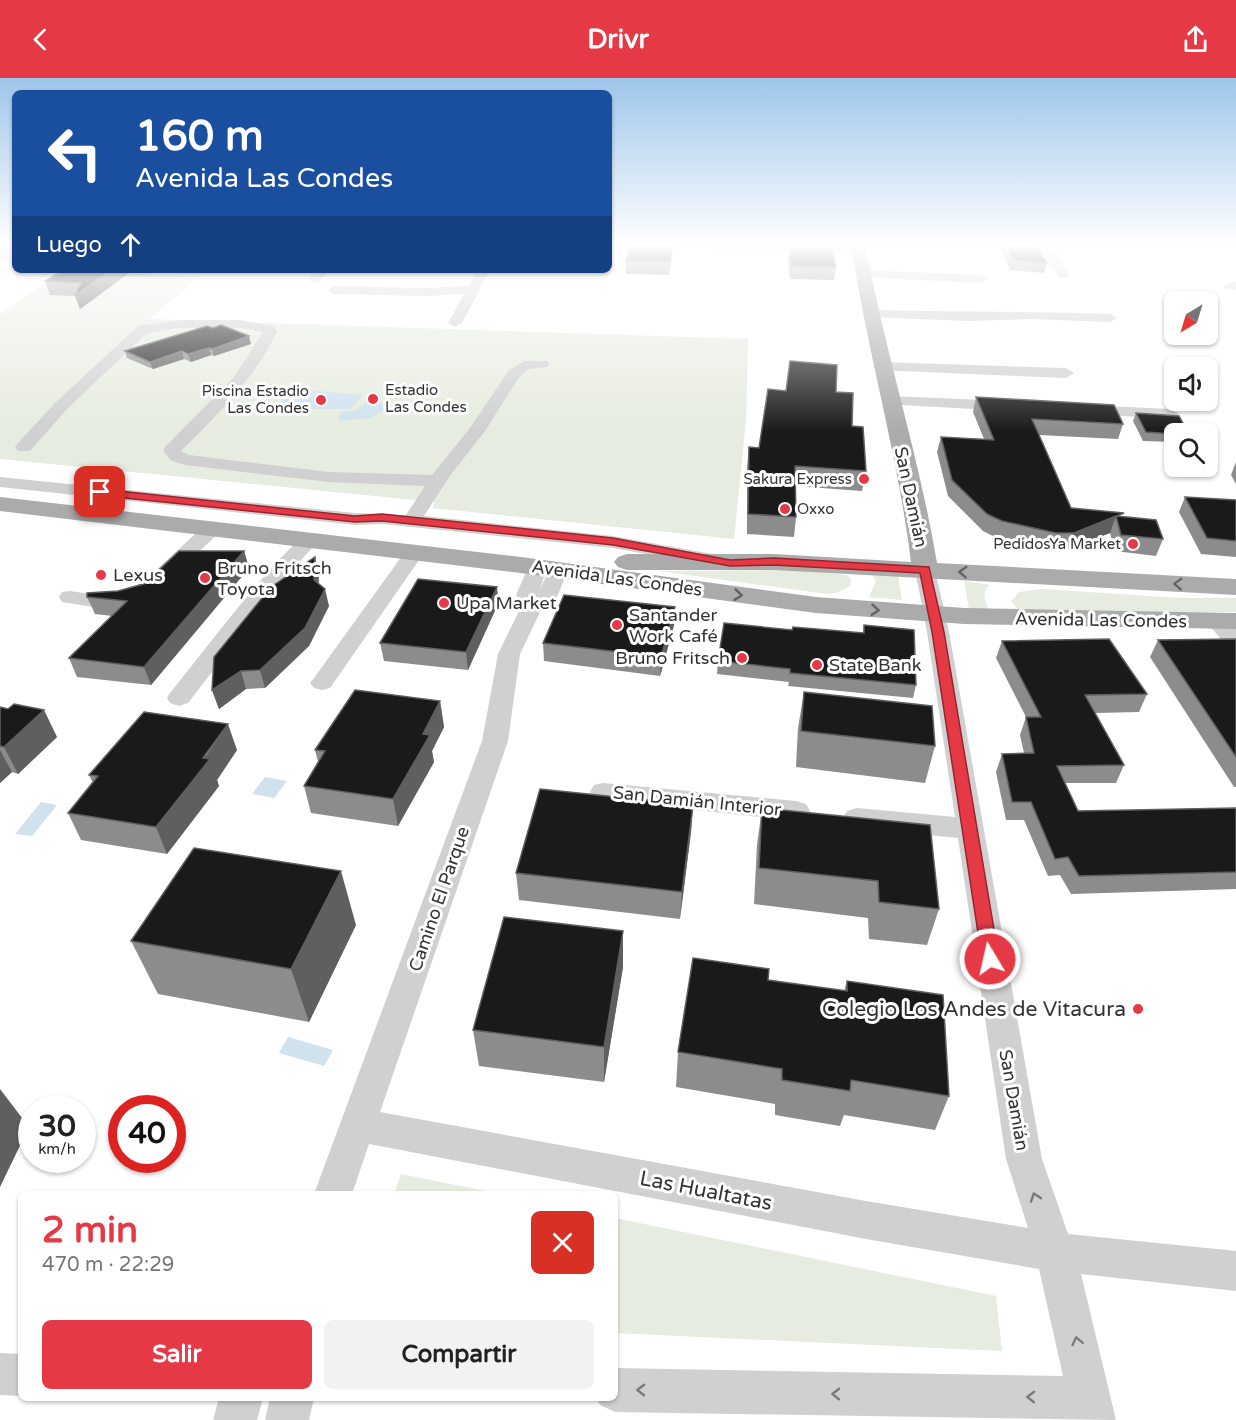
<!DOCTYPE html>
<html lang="es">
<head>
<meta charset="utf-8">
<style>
	:root { --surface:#fff; --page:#f2f2f2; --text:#222; --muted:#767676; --accent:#e63946 }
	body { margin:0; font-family:"Varela Round",sans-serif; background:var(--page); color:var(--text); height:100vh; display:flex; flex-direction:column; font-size:22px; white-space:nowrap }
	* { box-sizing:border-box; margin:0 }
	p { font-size:20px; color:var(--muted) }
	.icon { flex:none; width:33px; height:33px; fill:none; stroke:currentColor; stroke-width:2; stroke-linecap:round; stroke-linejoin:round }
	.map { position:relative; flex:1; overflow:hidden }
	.details { position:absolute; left:18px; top:1113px; width:600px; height:210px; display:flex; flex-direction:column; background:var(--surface); border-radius:9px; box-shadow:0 2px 4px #0004 }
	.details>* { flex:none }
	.guide { position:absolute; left:12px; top:12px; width:600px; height:183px; border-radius:9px; box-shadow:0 2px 4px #0004; background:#1a4fa0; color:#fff; overflow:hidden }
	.needle { width:39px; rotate:218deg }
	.tools { position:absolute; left:1164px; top:213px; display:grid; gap:12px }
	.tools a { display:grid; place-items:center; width:54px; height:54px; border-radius:9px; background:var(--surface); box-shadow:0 2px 4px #0004; font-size:30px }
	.speed { position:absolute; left:18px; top:1017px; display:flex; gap:12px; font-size:30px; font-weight:700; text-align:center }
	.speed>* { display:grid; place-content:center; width:78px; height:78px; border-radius:50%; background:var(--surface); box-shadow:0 2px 4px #0004; line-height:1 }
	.speed small { font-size:15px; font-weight:400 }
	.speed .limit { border:9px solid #d22; background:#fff; color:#111 }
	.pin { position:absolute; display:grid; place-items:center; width:51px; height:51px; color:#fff; margin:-26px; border-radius:12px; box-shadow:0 3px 9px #0006 }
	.me { position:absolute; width:66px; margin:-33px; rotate:351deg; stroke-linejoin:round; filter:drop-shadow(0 0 4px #0008) }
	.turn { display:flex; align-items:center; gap:21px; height:126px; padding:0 24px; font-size:27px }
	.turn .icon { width:78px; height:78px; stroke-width:2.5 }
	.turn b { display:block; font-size:42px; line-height:51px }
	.then { display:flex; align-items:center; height:57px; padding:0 24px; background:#0003; gap:12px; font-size:22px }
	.round { display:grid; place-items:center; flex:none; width:63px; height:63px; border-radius:9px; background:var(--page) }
	.summary { display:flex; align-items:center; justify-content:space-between; height:102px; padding:0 24px }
	h1 { font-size:36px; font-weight:700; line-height:45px; color:var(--accent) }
	.action { display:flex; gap:12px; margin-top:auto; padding:12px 24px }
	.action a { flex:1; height:69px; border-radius:9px; background:var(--accent); color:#fff; font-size:24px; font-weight:700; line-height:69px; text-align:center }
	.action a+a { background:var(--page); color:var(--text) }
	header { display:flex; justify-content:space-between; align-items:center; height:78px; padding:0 24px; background:var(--accent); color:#fff; font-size:27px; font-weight:700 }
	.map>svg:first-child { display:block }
	.green { fill:#e6ecdf }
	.water { fill:#cfe2ee }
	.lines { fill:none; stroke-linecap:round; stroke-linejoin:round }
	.minor { fill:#d0d0d0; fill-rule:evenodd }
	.major { fill:#ababab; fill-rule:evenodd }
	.wall { fill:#8c8c8c }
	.shaded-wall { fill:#5f5f5f }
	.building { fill:#1a1a1a; stroke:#5f5f5f; stroke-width:1.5 }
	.oneway { stroke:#636363 }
	.oneway2 { stroke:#7a7a7a }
	.route { fill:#e63946; stroke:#96252e; stroke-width:1.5 }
	.poi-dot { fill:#e63946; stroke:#fff; stroke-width:2 }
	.labels { text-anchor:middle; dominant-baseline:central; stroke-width:6; stroke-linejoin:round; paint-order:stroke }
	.far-poi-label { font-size:15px; fill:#333; stroke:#fff; text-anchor:end }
	.street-label { font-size:18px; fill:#333; stroke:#fff }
	.poi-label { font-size:18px; fill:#333; stroke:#fff; text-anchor:start }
	.near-poi-label { font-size:21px; fill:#333; stroke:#fff; text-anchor:end }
	.near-street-label { font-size:21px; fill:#333; stroke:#fff }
</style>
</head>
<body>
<header><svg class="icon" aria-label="back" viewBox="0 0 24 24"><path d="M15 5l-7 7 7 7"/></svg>Drivr<svg class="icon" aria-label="share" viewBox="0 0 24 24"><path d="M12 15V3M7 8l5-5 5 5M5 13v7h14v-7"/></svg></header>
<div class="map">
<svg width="1236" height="1342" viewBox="0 0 1236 1342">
	<rect width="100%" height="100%" fill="#fff"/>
	<g class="green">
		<polygon points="60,194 201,198 149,241 748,261 746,343 734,461 432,430 435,424 0,381 0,236"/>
		<polygon points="795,492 847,497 851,501 850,508 839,514 827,516 659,493"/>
		<polygon points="872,496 898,497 902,522 869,519 876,503"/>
		<path d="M964,503L990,507C981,514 985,523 989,532L969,531Z"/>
		<polygon points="1043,511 1180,520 1236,520 1236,534 1026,534 1018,531 1011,523 1019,514"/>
		<polygon points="401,1096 500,1116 394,1116"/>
		<polygon points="615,1140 996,1218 1002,1273 615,1255"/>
	</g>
	<g class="water">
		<polygon points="296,311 363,317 350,331 312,331 285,336 273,330"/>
		<polygon points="371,322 389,327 390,329 371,340 339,343 340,334 354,333"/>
		<polygon points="265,699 287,703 274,720 252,716"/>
		<polygon points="41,724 57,727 32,758 15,756"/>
		<polygon points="288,959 333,972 324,988 279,975"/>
	</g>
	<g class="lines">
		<g class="minor">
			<polygon points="651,166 859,169 865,173 859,177 657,169"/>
			<polygon points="1049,166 1062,166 1067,173 1056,177 1069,197 1067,200 1059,200 1043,175 1053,171"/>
			<polygon points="0,174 15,175 15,183 0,182"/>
			<polygon points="317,192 330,192 319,204 311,204 309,201"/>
			<polygon points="478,192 490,192 462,245 455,249 448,245 464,216 425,218 334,216 328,212 334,208 425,210 469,208"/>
			<polygon points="864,192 981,197 987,201 981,205 860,199 858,196"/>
			<polygon points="1230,204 1236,204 1236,212 1225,211 1224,208"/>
			<path d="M871,232C951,234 1030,233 1110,236L1117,240L1110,244L1032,241L969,243L866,239L864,236L866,233Z"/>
			<path d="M179,242H240L273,248L277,254C254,301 218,336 181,373L189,377L329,394L432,397L470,350L509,292L525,283H547L549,286L547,289L529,291L520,298L485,353L449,399L424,438L613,458L718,477L725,479L728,483L725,487L718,489L613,470L383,446L355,447L0,409V399L355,435L406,437L425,408L329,404L185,387L170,382L163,372L166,368L234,299L263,254L240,250H179L147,255L67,331L30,373H18L15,369L18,365L55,325L138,248Z"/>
			<polygon points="881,284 1066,290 1074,295 1066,300 876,292 873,289 876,286"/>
			<polygon points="890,318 1009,323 1017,328 1009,333 884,326 882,323"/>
			<polygon points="1082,327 1171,331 1179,336 1171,341 1076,335 1074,332"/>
			<polygon points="211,446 218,448 221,452 218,456 169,501 162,503 155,501 152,497 155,493 204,448"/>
			<path d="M308,457L315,459L318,463L315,467L288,496L188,625L179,628L170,625L167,620L170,615C191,590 287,462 308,457Z"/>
			<polygon points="414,469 421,471 424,475 330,610 322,612 314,610 310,605 314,600 407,471"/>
			<polygon points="537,483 544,485 547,489 540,511 551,488 558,486 565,488 568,492 555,524 543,528 520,576 508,663 380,1034 866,1123 1028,1150 1006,1081 958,760 857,750 847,747 843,740 847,733 857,730 955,739 927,554 915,492 918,488 925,486 932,488 935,492 949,554 1042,1081 1068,1156 1236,1173 1236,1213 1081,1196 1116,1342 615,1334 600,1327 597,1320 615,1320 615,1290 1063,1298 1039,1191 866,1161 369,1066 352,1116 314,1116 482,663 498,576 523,525 516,517 530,485"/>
			<polygon points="70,513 112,519 123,517 131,518 134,523 131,528 112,532 62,524 59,519 62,514"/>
			<polygon points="1217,536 1225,538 1236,551 1236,572 1228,570 1206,543 1209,538"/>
			<polygon points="603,705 796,723 806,726 810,733 806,740 796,743 594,721 590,714 594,707"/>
			<polygon points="0,1275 21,1276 21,1318 0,1317"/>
			<polygon points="219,1320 263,1320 257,1342 213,1342"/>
			<polygon points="270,1320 314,1320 309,1342 265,1342"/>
		</g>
		<g class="major">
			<path d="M851,166H865C885,274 919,377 937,485L1236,501V517L774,492H627L618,489L614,484L618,479L627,476H774L911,484C898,377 867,273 851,166Z"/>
			<polygon points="0,419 521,479 816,519 964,530 1236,535 1236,551 964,546 816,535 521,495 0,433"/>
		</g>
	</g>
	<g class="wall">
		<polygon points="999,166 1035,166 1047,185 1044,195 1010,192"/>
		<polygon points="789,169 836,189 834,202 790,201 788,181"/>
		<polygon points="672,177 669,197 626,196 626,183"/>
		<polygon points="63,192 133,192 80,231 75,218 50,217 45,203"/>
		<polygon points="251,266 214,278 211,277 191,284 184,281 153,291 127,280 125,273"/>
		<polygon points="836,314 852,348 866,393 862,413 795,408 796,439 794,459 747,456 747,389 749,369 759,370"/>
		<polygon points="976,319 1123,346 1118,361 1039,357 1071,430 1123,438 1163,461 1156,478 1115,473 1110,455 1068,471 1051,472 997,460 983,453 948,418 937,374 941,359 984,361 973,334"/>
		<polygon points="1136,335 1174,356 1174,364 1143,363 1133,343"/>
		<polygon points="1236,384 1236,406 1231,397"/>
		<polygon points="1185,419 1236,422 1236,479 1201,476 1179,434"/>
		<polygon points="244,473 249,490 151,607 77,599 69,580 112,538 95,536 87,519 118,513"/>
		<polygon points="319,496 318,506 329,528 309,568 265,610 246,611 219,631 212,612"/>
		<polygon points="497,509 498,526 468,592 384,583 380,565"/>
		<polygon points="675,529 674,547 660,598 544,583 543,565"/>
		<polygon points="864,547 916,607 913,620 788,608 789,604 717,596 718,583 863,555"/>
		<polygon points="1236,561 1236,709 1234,709 1150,579 1158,562"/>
		<polygon points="1002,563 1147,616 1139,634 1095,635 1124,687 1116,705 1065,705 1078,733 1236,730 1236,811 1071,816 1060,797 1048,798 1024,742 1006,742 996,694 1002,676 1024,675 1020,657 1026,639 996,580"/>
		<polygon points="804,614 935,668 925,705 796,689 798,650"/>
		<polygon points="440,623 444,649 432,673 434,684 398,748 311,735 304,708 318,684 315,672"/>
		<polygon points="0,629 57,659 18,696 12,694 0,705"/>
		<polygon points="237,672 217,702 219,708 167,776 81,762 68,735 93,705 89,697"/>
		<polygon points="693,727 691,754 680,841 519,822 516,795"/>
		<polygon points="762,730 939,831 927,867 869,861 868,840 754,826 757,767"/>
		<polygon points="356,847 309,944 158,916 131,863"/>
		<polygon points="623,889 604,1004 479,988 473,952"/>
		<polygon points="768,902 844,913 847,903 949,1018 935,1052 844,1037 840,1048 775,1037 775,1026 676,1009 678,974"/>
	</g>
	<g class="shaded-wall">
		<polygon points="673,166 672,177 669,197 670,184"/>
		<polygon points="111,192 133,192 80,231 75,217"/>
		<polygon points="249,258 251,266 214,278 212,271"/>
		<polygon points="209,270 211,277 191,284 188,276"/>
		<polygon points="182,273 184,281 153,291 150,284"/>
		<polygon points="1116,438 1110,455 1068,471 1074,455"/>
		<polygon points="244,473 249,490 151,607 144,589"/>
		<polygon points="315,479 319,496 318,519 314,502"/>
		<polygon points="497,509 498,526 468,592 466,574"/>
		<polygon points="325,511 329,528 309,568 265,610 260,592"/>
		<polygon points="675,529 674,547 660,598 661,579"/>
		<polygon points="241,593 246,611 219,631 212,612"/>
		<polygon points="440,623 444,649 432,673 434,684 398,748 393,721 423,656"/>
		<polygon points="44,632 57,659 18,696 4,669"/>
		<polygon points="228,646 237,672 217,702 219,708 167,776 156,749"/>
		<polygon points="0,672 12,694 0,705"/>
		<polygon points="693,727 691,754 680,841 682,814"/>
		<polygon points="341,793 356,847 309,944 291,891"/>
		<polygon points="623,853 623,889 604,1004 604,969"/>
		<polygon points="0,1011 29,1049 0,1109"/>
	</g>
	<g class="building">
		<polygon points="630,166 673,166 670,184 626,183"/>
		<polygon points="1005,166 1035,166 1047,185 1012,182"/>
		<polygon points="789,169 832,170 836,189 791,188"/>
		<polygon points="63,192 111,192 75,217 81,205 45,203"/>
		<polygon points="221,247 249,258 212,271 209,270 188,276 182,273 150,284 125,273 207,248 213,250"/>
		<polygon points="790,283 837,287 836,314 853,315 852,348 863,349 866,393 795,388 796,439 748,436 749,369 759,370 768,311 786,313"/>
		<polygon points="976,319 1114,327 1123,346 1032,341 1071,430 1124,435 1117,438 1156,442 1163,461 1121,457 1116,438 1074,455 1056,455 1002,443 987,436 952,402 941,359 994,362"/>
		<polygon points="1136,335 1179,338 1189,356 1174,356 1146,354"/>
		<polygon points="1185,419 1236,422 1236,463 1207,460"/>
		<polygon points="179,473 244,473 144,589 69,580 127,523 87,519 87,515 118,513 144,506"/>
		<polygon points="315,479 314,502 325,511 305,550 260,592 241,593 212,612 214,579 271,509"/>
		<polygon points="418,501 497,509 466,574 380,565"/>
		<polygon points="564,517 675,529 661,579 543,565"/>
		<polygon points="724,545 792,552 793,549 864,555 864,547 914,552 916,607 790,595 790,591 718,583"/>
		<polygon points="1109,561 1147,616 1085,617 1124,687 1057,688 1078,733 1236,730 1236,794 1079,798 1068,779 1055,781 1031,724 1012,724 1002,676 1034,675 1026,639 1041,639 1002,563"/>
		<polygon points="1236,561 1236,679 1158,562"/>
		<polygon points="355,612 440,623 423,656 430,657 393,721 304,708 325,673 315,672"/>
		<polygon points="804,614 932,628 935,668 801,653"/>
		<polygon points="14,626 44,632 4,669 0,668 0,629 8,631"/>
		<polygon points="144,634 228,646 203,680 210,681 156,749 68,735 98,698 89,697"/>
		<polygon points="540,711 693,727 682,814 516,795"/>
		<polygon points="762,730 930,747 939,831 879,824 878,803 759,790"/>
		<polygon points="194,770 341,793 291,891 131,863"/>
		<polygon points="504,839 623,853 604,969 473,952"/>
		<polygon points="693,880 769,891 768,902 847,913 847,903 943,917 949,1018 851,1002 850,1013 782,1002 782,991 678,974"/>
	</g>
	<defs><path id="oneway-chevron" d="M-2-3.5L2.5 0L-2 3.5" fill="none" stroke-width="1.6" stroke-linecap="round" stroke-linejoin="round" transform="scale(1.5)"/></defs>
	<g class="oneway">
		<use href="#oneway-chevron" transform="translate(963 494) rotate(-176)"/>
		<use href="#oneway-chevron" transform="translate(1178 506) rotate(-178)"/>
		<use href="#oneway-chevron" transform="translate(738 517) rotate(7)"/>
		<use href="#oneway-chevron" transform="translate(875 532) rotate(5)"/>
	</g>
	<g class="oneway2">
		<use href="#oneway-chevron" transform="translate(1035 1119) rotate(-109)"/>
		<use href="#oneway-chevron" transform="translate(1077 1263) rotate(-102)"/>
		<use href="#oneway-chevron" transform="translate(641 1312) rotate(-179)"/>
		<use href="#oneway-chevron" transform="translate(836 1316) rotate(-179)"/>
		<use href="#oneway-chevron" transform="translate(1031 1319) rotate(-179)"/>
	</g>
	<linearGradient id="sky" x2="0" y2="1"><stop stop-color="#9ec6ea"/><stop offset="0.47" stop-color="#fff"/><stop offset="1" stop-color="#fff" stop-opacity="0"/></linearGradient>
	<rect width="1236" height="354" fill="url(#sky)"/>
	<polygon class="route" points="100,411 355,438 382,436 613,460 730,482 774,480 929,489 944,554 999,881 996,885 990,888 985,885 982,881 932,554 920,495 774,487 730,488 613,467 382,443 355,444 96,417 95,414"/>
	<g class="poi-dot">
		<circle cx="373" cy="321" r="6"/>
		<circle cx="321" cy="322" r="6"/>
		<circle cx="864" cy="401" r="6"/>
		<circle cx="785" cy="431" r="6"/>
		<circle cx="1133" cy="466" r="6"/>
		<circle cx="101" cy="497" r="6"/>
		<circle cx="205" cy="500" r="6"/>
		<circle cx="444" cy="525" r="6"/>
		<circle cx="617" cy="547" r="6"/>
		<circle cx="742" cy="580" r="6"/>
		<circle cx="817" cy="587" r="6"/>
		<circle cx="1138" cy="931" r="6"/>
	</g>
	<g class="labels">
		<g class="far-poi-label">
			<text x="385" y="312" text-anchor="start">Estadio<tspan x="385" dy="17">Las Condes</tspan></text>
			<text x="309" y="313">Piscina Estadio<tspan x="309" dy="17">Las Condes</tspan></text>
			<text x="852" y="401">Sakura Express</text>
			<text x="797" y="431" text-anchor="start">Oxxo</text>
			<text x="1121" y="466">PedidosYa Market</text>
		</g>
		<g class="street-label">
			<text transform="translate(911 419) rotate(78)">San Damián</text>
			<text transform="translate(617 500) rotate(8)">Avenida Las Condes</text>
			<text transform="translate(1101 542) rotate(1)">Avenida Las Condes</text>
			<text transform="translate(697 723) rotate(6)">San Damián Interior</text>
			<text transform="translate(439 821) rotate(-71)">Camino El Parque</text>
			<text transform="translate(1014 1022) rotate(80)">San Damián</text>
		</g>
		<g class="poi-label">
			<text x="217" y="490">Bruno Fritsch<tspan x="217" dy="21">Toyota</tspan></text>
			<text x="113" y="497">Lexus</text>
			<text x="456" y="525">Upa Market</text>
			<text x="629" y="537">Santander<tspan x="629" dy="21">Work Café</tspan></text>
			<text x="730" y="580" text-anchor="end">Bruno Fritsch</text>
			<text x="829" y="587">State Bank</text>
		</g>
		<g class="near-poi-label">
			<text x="1126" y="931">Colegio Los Andes de Vitacura</text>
		</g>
		<g class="near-street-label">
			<text transform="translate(706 1113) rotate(11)">Las Hualtatas</text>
		</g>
	</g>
</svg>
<div class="tools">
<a><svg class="needle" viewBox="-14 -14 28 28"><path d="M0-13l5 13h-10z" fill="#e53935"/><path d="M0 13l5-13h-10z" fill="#767676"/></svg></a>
<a><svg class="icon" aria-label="sound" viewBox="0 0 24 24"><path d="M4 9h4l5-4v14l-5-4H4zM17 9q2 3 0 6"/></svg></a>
<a><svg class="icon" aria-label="search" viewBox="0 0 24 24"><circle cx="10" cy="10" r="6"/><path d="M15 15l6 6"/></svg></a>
</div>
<div class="speed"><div>30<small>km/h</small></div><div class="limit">40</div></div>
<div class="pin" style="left:100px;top:414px;background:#d93025"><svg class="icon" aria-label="arrive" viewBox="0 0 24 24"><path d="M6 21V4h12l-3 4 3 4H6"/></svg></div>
<svg class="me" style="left:990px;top:881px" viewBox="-20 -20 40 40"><circle r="17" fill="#e63946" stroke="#fff" stroke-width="3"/><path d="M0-11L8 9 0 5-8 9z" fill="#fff"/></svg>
<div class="guide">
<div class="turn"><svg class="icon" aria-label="left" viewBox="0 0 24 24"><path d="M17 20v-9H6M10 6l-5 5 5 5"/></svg><div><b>160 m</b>Avenida Las Condes</div></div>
<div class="then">Luego<svg class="icon" aria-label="ahead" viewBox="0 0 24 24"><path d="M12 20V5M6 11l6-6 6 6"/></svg></div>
</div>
<section class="details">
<div class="summary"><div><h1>2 min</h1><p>470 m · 22:29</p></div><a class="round" style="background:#d93025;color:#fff"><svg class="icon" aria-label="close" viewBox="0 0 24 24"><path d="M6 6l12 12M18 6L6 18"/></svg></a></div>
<div class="action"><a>Salir</a><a>Compartir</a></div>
</section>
</div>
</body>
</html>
